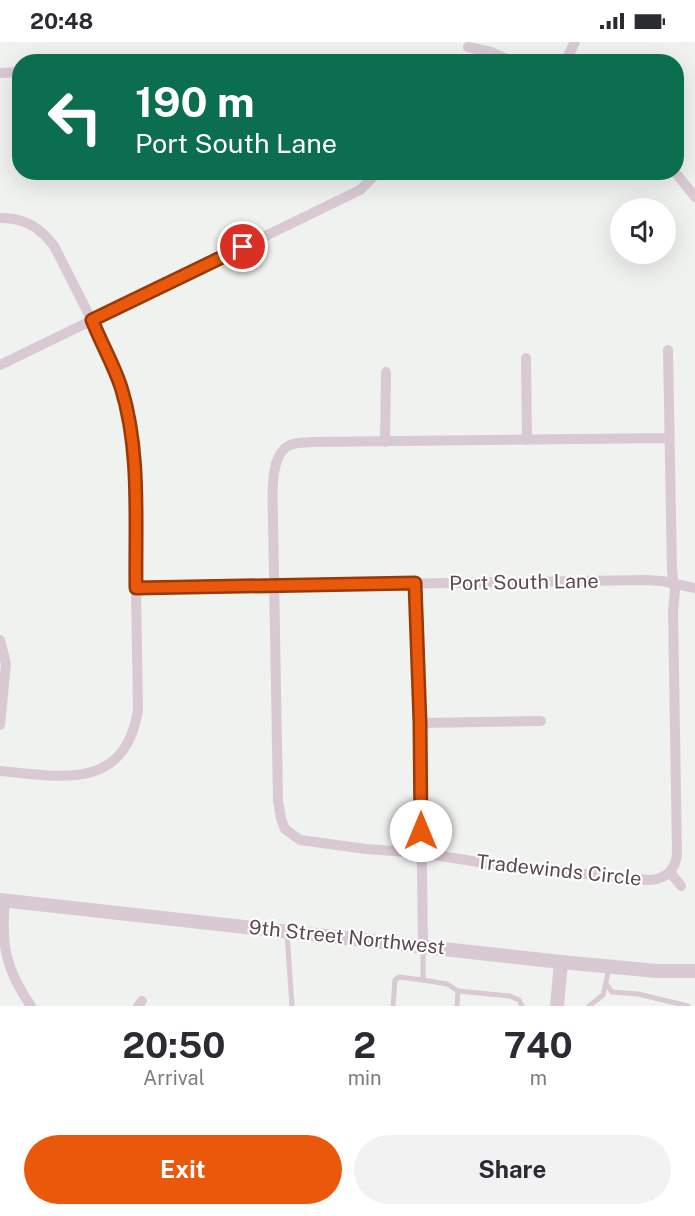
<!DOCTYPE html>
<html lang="en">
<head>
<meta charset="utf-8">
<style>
	:root { --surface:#fff; --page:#f2f2f3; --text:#2b2b33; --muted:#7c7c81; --accent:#ea580c }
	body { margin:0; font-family:"Public Sans",sans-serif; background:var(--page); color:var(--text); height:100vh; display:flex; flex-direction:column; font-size:22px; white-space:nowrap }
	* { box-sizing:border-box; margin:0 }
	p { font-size:20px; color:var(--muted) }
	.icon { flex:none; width:33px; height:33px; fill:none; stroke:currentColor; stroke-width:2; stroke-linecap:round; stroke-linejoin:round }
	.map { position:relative; height:964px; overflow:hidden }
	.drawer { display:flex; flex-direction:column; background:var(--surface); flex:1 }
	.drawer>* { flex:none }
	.guide { position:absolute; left:12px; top:12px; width:672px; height:126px; border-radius:24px; box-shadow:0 6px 24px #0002; background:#0b6e4f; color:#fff; overflow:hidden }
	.tools { position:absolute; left:610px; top:156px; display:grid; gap:12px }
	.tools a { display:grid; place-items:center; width:66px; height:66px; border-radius:50%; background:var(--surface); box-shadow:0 6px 24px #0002; font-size:30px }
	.pin { position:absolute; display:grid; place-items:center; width:51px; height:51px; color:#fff; margin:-26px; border:3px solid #fff; border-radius:50%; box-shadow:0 2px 6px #0007 }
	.me { position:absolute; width:66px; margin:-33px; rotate:0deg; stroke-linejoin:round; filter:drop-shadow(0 0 4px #0008) }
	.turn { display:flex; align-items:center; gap:21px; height:126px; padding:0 24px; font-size:27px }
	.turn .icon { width:78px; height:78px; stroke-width:2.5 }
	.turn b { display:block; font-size:42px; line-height:51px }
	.eta { display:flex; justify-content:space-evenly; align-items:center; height:102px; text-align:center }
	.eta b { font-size:36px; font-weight:700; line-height:42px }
	.action { display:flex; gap:12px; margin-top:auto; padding:12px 24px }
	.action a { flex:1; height:69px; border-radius:36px; background:var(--accent); color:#fff; font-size:24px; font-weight:700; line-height:69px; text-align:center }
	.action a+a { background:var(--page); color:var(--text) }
	.status { display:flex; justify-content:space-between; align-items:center; height:42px; padding:0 30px; background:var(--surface); direction:ltr }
	.status svg { height:16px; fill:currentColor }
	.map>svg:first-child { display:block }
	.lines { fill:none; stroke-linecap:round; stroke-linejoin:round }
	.service { stroke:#d9c9d3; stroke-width:5 }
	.minor { stroke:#d9c9d3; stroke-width:10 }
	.tertiary { stroke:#d9c9d3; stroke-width:14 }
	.route-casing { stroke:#983908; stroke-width:15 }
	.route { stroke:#ea580c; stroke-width:10 }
	.labels { text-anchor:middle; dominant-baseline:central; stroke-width:4.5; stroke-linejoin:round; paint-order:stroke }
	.street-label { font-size:20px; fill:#5d4854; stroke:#fff }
</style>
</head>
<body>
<div class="status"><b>20:48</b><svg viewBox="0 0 49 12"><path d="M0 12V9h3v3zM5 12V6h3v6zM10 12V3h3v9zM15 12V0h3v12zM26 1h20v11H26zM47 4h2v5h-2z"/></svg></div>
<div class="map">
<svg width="695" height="964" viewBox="0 0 695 964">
	<rect width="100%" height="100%" fill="#f0f2ef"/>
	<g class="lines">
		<g class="service">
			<polyline points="287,891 292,964"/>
			<polyline points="423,905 423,938 447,942 458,949 510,954 519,958 522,964"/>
			<polyline points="607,943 612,950 638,952 688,964"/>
			<polyline points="393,964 395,938 399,935 423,938"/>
			<polyline points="457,964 458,949"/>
			<polyline points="589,964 603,953 609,926"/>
		</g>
		<g class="minor">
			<polyline points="468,5 491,10 514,20"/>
			<polyline points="266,20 326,17 342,20"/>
			<polyline points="565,20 575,0"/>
			<polyline points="0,31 20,30"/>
			<polyline points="675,130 695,155"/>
			<path d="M0,176C23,175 40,185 54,204L111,316L122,348L132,404L134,426L138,668C125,749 62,735 0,729"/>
			<path d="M668,308L672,529L675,548L673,569L677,811C676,828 666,837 649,838L511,825L421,811L366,807L300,798L285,787L281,777L278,758L273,478C273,458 268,413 290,403C297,400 306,401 313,400L668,396"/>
			<polyline points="526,316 527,398"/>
			<polyline points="0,323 360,148 378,130"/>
			<polyline points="385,400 386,330"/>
			<polyline points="415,541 420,681 423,904"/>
			<polyline points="136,546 645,538 662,539 695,546"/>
			<polyline points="0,598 6,622 0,683"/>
			<polyline points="420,681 541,679"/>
			<polyline points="670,830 681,844"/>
			<path d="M5,858C1,902 5,927 31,964"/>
			<polyline points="138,964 142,959"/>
		</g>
		<g class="tertiary">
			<polyline points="0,858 561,920 657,929 695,929"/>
			<polyline points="557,964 561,920"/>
		</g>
	</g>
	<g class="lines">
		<defs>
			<path id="route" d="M243,205L92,278C101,301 113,321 121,345C141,409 135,480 136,546L415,541L420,681L421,789"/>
		</defs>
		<use href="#route" class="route-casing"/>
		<use href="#route" class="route"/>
	</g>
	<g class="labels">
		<g class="street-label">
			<text transform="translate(524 540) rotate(-1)">Port South Lane</text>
			<text transform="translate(559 828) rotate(6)">Tradewinds Circle</text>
			<text transform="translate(347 895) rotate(6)">9th Street Northwest</text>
		</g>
	</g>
</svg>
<div class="tools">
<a><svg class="icon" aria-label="sound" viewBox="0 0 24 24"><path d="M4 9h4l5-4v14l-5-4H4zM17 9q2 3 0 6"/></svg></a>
</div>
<div class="pin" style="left:243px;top:205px;background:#d93025"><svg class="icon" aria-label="arrive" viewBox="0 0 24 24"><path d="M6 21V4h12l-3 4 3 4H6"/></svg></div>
<svg class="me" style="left:421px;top:789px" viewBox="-20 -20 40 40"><circle r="19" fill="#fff"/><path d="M0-13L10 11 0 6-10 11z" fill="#ea580c"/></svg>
<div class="guide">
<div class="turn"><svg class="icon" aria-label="left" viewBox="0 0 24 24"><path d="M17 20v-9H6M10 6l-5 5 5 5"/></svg><div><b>190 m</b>Port South Lane</div></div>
</div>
</div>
<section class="drawer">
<div class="eta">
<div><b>20:50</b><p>Arrival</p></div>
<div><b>2</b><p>min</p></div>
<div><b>740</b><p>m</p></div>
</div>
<div class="action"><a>Exit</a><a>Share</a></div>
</section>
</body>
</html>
